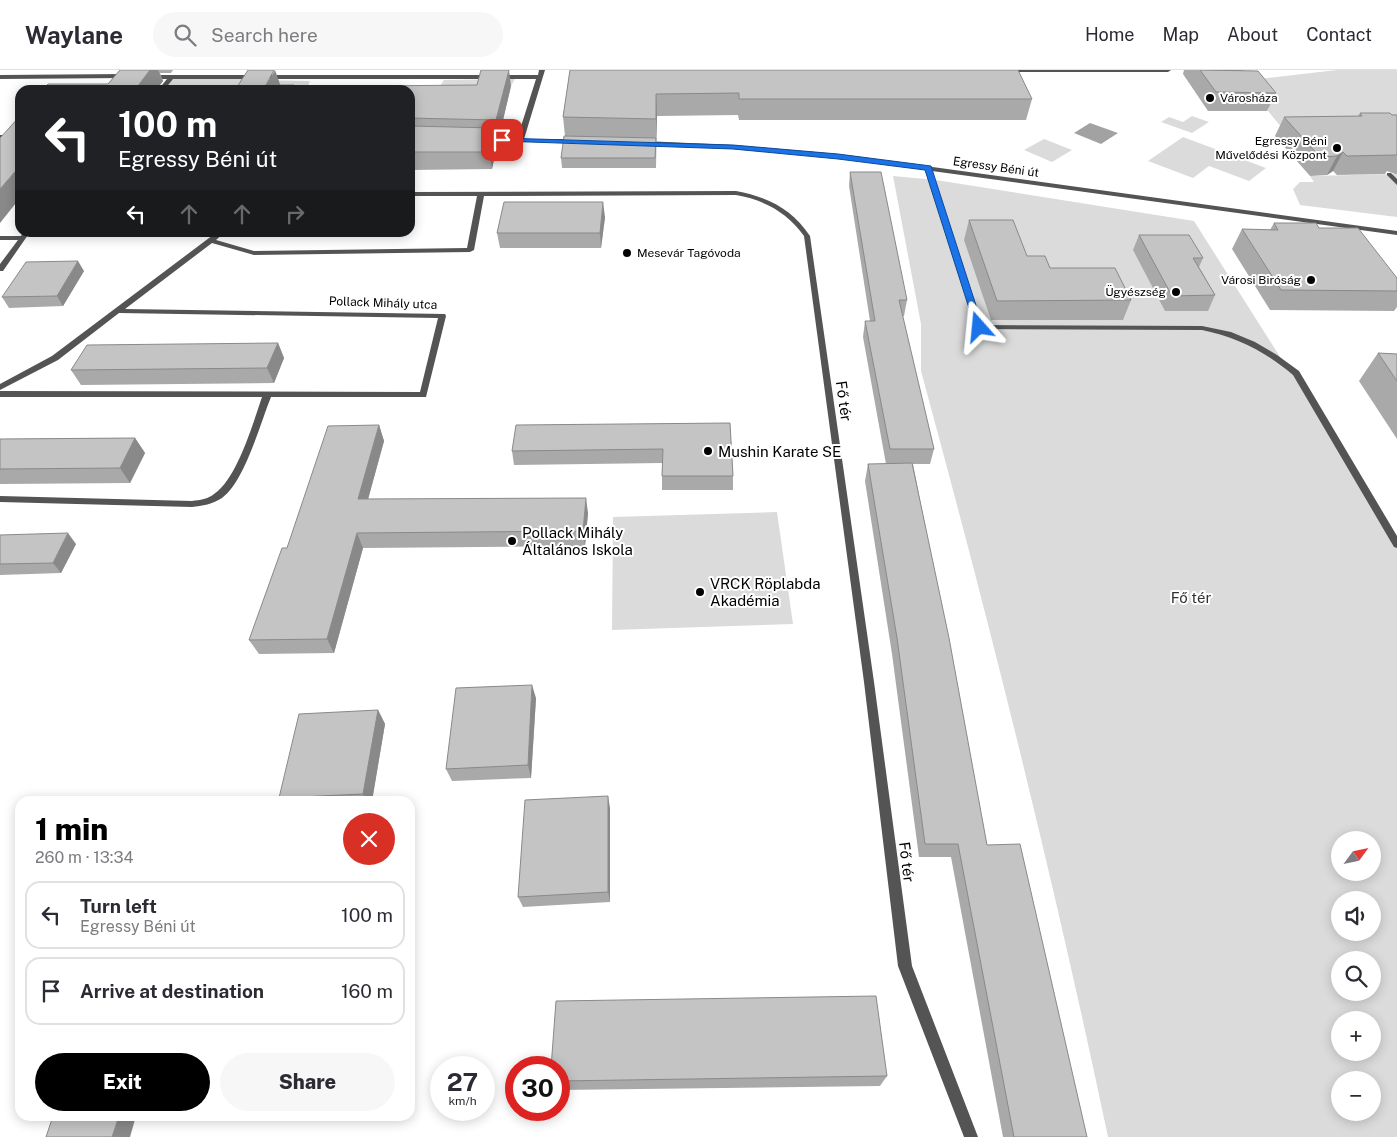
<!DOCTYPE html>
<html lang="en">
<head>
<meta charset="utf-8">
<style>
	:root { --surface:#fff; --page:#f7f7f7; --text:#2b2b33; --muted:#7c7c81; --line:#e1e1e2; --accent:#000 }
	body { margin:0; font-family:"Public Sans",sans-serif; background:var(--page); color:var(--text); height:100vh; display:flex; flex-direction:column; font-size:19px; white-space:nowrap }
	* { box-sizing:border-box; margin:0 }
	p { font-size:16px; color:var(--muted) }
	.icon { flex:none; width:28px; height:28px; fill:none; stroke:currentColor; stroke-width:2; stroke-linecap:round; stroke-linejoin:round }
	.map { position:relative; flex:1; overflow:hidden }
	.side { position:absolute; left:15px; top:726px; width:400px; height:325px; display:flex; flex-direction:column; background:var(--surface); border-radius:15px; box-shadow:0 2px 12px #0003 }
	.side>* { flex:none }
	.banner { position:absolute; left:15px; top:15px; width:400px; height:152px; border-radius:15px; box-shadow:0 2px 12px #0003; background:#202124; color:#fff; overflow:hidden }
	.needle { width:32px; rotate:57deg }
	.fabs { position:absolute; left:1331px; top:761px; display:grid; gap:10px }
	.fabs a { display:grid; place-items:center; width:50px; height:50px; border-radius:50%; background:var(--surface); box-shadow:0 2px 12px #0003; font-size:25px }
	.speed { position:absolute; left:430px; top:986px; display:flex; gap:10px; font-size:25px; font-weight:700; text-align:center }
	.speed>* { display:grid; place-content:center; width:65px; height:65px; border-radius:50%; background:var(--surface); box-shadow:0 2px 12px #0003; line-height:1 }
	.speed small { font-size:12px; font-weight:400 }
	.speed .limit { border:8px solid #d22; background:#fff; color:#111 }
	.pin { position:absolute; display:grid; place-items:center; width:42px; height:42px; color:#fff; margin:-21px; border-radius:10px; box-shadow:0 2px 8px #0006 }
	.me { position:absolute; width:55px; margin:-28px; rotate:342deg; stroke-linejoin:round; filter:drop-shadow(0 0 4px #0008) }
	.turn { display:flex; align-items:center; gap:18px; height:105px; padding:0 20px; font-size:22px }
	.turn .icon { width:65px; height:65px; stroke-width:2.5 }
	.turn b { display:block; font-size:35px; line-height:42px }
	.lanes { display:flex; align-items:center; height:48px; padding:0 20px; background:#0003; justify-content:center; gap:25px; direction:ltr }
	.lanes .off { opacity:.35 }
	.round { display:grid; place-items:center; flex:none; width:52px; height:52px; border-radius:26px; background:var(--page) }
	.head { display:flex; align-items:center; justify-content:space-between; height:85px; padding:0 20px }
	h1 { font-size:30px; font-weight:800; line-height:38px; color:var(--accent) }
	.action { display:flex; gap:10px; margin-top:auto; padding:10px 20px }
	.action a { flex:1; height:58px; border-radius:30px; background:var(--accent); color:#fff; font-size:20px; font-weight:800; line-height:58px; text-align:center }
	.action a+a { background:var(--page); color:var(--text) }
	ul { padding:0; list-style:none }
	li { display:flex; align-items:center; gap:15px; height:68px; margin:0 10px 8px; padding:0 10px; border:2px solid var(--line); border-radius:15px }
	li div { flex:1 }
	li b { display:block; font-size:19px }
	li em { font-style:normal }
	header { display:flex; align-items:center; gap:30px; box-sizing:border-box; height:70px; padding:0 25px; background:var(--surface); border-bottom:1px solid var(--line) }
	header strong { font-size:24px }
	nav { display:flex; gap:28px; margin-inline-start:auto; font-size:18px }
	.search { width:350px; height:45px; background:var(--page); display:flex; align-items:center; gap:12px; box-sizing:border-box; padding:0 18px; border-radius:28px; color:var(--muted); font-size:19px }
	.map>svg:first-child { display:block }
	.green { fill:#dbdbdb; fill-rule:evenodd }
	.water { fill:#a2a2a2 }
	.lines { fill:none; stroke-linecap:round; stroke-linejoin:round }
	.minor { fill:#545454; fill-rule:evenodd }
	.wall { fill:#a9a9a9 }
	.shaded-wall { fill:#898989 }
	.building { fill:#c4c4c4; stroke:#898989 }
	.route { fill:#1a73e8; stroke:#114b97 }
	.poi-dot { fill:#000; stroke:#fff; stroke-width:2 }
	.labels { text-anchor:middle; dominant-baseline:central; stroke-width:4; stroke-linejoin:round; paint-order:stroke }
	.far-poi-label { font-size:12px; fill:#000; stroke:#fff; text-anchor:end }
	.far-street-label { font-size:12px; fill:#000; stroke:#fff }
	.street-label { font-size:15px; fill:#000; stroke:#fff }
	.poi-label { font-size:15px; fill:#000; stroke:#fff; text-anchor:start }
	.park-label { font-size:15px; fill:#323232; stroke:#fff }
</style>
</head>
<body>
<header>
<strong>Waylane</strong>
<div class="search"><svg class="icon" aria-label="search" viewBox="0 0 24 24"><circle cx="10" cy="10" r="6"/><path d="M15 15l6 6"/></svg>Search here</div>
<nav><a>Home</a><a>Map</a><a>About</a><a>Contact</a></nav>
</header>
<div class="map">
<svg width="1397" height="1067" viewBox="0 0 1397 1067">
	<rect width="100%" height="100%" fill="#fff"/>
	<g class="green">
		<polygon points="1337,0 1397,0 1397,63 1288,65 1243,11"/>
		<polygon points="171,7 246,8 239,20 161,20"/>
		<polygon points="515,9 511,16 478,16 474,29 410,29 410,20 284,20 285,16 245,17 249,10 310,11 307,18 438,19 444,10"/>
		<polygon points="1192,46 1209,52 1192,63 1161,52 1169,47 1183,52"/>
		<polygon points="1183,67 1266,98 1249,111 1209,96 1193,108 1148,91"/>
		<polygon points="1044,69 1072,80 1052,92 1024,80"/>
		<polygon points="1397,104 1397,147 1300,135 1293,119 1300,112 1314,112 1310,106"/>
		<path d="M893,106L936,110L1194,151L1282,290L1296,303L1397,474V1067H1108C1054,810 990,554 921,301V254ZM1340,770H1372V802H1340ZM1340,830H1372V862H1340ZM1340,890H1372V922H1340ZM1340,950H1372V982H1340ZM1340,1010H1372V1042H1340Z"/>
		<polygon points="777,442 793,554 612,560 613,447"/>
	</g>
	<polygon class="water" points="1090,53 1118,63 1101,74 1074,63"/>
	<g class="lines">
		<g class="minor">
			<polygon points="539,0 545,0 524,69 577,69 579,70 579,72 484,72 481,70 484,68 517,69 536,9 173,9 164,20 158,20 167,9 148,9 145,7 148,5 538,5"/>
			<polygon points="1001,0 1171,0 1168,2 1004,2"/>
			<polygon points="0,5 126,4 129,6 126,8 0,9"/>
			<rect x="0" y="65" width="20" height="4"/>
			<path d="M644,71L733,75L838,84L1397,161V165L932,101L982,255L1202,256L1231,262L1255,272L1277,285L1299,301L1397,466V478L1394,477L1293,305C1266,282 1237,267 1202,260L976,259L925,100L838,88L733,79L642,74L641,73Z"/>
			<polygon points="1387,103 1391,103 1397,109 1397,115 1387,105"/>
			<path d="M736,121C768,127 792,139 810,166L874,612L912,896L978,1067H964L898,896L864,612L804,166C787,142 764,130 736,125L484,126L474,180L470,182L254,185L212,173L125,239L445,244L446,246L426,327H271C260,354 245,411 222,428C213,434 202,436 192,437L0,432V426L192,431C200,430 208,429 214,424C237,409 253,353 262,327H0V321L420,322L438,248L119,243L58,290L0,320V314L52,286L217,162H225L216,170L254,181L467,178L477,126H410V122Z"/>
			<polygon points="23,162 30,162 3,201 0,201 0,194 18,170 0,170 0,166 21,166"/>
		</g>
	</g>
	<g class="wall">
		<polygon points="120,0 173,0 171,3 160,3 163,11 156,20 43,20 108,14"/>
		<polygon points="570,0 1032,29 1026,50 739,50 738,45 657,46 656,98 562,98 561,88 565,66 563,47"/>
		<polygon points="1184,0 1242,0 1276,23 1267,41 1208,41 1183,4"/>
		<polygon points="511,16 499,67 496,67 497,75 492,99 410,100 410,20"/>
		<polygon points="1360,43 1397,45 1397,104 1395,104 1387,101 1385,104 1337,105 1333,101 1327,105 1310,106 1275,66 1284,47 1358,46"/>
		<polygon points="850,102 907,230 904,246 902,246 934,379 930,394 913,394 987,775 1087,1067 1003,1067 951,787 919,787 892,584 865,411 868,394 886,394 863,267 865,251 870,251 849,116"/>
		<polygon points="605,147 601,178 500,178 497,163"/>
		<polygon points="969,150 1027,186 1050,198 1131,230 1123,250 991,250 964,170"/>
		<polygon points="1274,153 1319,158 1397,208 1397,237 1394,241 1270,240 1232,179 1242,159 1270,160"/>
		<polygon points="113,162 166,162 164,166 115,167"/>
		<polygon points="1139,165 1203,188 1199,197 1215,225 1208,241 1165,241 1133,180"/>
		<polygon points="84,201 63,236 9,238 2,227"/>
		<polygon points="278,273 284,288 274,313 81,315 71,300"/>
		<polygon points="1378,283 1397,284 1397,369 1359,311"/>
		<polygon points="730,353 733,406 733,420 662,420 662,393 514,395 512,381"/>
		<polygon points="379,355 384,371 368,429 588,443 585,476 363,478 334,583 259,584 249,570 287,478"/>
		<polygon points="135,368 145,383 130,413 0,414 0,369"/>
		<polygon points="0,465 76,474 61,503 0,505"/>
		<polygon points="536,628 531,708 452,711 446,699"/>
		<polygon points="378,640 385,654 372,731 282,731 279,728"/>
		<polygon points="610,738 610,832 523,837 518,827"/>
		<polygon points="559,998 887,1006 880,1016 559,1020"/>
	</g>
	<g class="shaded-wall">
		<polygon points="150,0 158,0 163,11 156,20 135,20"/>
		<polygon points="275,0 281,17 266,15"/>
		<polygon points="509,0 511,16 499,67 496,50"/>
		<polygon points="294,15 296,20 292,20"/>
		<polygon points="656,24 657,46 656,70"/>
		<polygon points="494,58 497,75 492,99 489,82"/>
		<polygon points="1343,82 1333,101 1327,105 1337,86"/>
		<polygon points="20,96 20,128 0,153 0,119"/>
		<polygon points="603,132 605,147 601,178 600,163"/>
		<polygon points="78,191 84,201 63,236 57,226"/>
		<polygon points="278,273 284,288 274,313 267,298"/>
		<polygon points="379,355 384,371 364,444 358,429"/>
		<polygon points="135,368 145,383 130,413 120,398"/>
		<polygon points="586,428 588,443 585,476 583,461"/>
		<polygon points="68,463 76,474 61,503 53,493"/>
		<polygon points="357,463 363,478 334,583 327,569"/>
		<polygon points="532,615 536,628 531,708 528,695"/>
		<polygon points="378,640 385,654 372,731 367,731 363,724"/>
		<polygon points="608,726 610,738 610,832 608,822"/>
		<polygon points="119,1046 136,1046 130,1067 112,1067"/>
	</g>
	<g class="building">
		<polygon points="120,0 150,0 135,20 43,20 48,14 108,14"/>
		<polygon points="248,0 274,0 266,15 294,15 292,20 235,20"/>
		<polygon points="481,0 509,0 496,50 410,48 410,20 363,20 365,16 477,15"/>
		<polygon points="570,0 1018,0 1032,29 739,29 739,23 656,24 656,49 563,47"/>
		<polygon points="1200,0 1258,1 1276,23 1216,22"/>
		<polygon points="1360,43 1390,43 1392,45 1397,45 1397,84 1396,85 1347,86 1343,82 1337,86 1320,87 1284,47 1362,46"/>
		<polygon points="20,46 20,96 0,119 0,68"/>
		<polygon points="410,56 494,58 489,82 410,82"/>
		<polygon points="564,66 656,68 655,88 561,88"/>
		<polygon points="850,102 881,102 907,230 899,230 934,379 890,379 865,251 875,251"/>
		<polygon points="504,132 603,132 600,163 497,163"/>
		<polygon points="969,150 1013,150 1027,186 1045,186 1050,198 1115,198 1131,230 997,231"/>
		<polygon points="1274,153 1316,153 1319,158 1358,158 1397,208 1397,221 1281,220 1242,159 1278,160"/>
		<polygon points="1139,165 1189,165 1203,188 1193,188 1215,225 1172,226"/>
		<polygon points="78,191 57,226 2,227 26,192"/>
		<polygon points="278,273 267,298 71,300 87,275"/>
		<polygon points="1378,283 1397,284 1397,311"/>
		<polygon points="730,353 733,406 662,406 663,379 512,381 516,355"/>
		<polygon points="379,355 358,429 586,428 583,461 357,463 327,569 249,570 282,478 287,478 328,356"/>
		<polygon points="135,368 120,398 0,399 0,369"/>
		<polygon points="912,393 949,568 987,775 1020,774 1087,1067 1014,1067 958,774 925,774 897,568 868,394"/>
		<polygon points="68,463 53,493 0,494 0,465"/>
		<polygon points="532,615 528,695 446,699 456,618"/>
		<polygon points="378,640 363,724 279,728 299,644"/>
		<polygon points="608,726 608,822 518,827 525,730"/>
		<polygon points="876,926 887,1006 559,1011 559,998 551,998 556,931"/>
		<polygon points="53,1046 119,1046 112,1067 46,1067"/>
	</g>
	<polygon class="route" points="502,68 733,75 838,84 931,96 983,257 979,259 975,257 925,100 838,89 733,79 500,71"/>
	<g class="poi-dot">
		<circle cx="1210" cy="28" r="5"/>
		<circle cx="1337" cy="78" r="5"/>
		<circle cx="627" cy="183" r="5"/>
		<circle cx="1311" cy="210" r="5"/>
		<circle cx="1176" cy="222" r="5"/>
		<circle cx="708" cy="381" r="5"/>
		<circle cx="512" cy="471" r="5"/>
		<circle cx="700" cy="522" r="5"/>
	</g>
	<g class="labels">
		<g class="far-poi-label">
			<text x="1220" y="28" text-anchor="start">Városháza</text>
			<text x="1327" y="71">Egressy Béni<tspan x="1327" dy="14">Művelődési Központ</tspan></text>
			<text x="637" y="183" text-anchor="start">Mesevár Tagóvoda</text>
			<text x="1301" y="210">Városi Biróság</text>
			<text x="1166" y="222">Ügyészség</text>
		</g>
		<g class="far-street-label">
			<text transform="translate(996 97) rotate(8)">Egressy Béni út</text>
			<text transform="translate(383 233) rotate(2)">Pollack Mihály utca</text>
		</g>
		<g class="street-label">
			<text transform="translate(844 331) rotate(82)">Fő tér</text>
			<text transform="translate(907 792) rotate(83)">Fő tér</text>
		</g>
		<g class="poi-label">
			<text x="718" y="381">Mushin Karate SE</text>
			<text x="522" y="462">Pollack Mihály<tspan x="522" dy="17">Általános Iskola</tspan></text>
			<text x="710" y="513">VRCK Röplabda<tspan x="710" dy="17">Akadémia</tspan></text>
		</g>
		<g class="park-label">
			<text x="1191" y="527">Fő tér</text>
		</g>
	</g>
</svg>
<div class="fabs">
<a><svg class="needle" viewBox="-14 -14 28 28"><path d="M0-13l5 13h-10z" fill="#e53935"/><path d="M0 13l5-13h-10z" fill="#7c7c81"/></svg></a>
<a><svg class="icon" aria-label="sound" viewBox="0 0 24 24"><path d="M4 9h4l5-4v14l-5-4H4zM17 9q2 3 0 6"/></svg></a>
<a><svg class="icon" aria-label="search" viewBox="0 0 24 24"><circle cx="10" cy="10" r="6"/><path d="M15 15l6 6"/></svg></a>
<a>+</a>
<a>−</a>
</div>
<div class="speed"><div>27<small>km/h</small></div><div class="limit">30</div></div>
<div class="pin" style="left:502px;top:70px;background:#d93025"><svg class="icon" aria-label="arrive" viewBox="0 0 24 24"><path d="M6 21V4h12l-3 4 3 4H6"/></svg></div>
<svg class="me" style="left:979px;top:257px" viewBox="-20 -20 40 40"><path d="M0-17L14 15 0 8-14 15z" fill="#1a73e8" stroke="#fff" stroke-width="4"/></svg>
<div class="banner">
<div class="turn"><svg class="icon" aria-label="left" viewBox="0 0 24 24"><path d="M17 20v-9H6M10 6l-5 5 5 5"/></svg><div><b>100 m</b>Egressy Béni út</div></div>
<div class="lanes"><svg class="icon" aria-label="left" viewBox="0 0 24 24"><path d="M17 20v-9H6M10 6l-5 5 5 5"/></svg><svg class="icon off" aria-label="ahead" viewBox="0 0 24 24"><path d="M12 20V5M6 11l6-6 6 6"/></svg><svg class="icon off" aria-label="ahead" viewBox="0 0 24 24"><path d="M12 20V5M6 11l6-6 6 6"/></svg><svg class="icon off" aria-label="right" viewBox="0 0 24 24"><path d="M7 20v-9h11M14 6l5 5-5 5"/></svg></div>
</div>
<section class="side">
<div class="head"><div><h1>1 min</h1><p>260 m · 13:34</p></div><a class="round" style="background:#d93025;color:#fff"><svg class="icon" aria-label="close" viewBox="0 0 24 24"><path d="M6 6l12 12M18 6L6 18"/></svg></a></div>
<ul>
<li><svg class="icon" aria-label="left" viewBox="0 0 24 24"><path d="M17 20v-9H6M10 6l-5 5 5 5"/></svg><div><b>Turn left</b><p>Egressy Béni út</p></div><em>100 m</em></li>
<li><svg class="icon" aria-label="arrive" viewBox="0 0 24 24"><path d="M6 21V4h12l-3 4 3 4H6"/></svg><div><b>Arrive at destination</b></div><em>160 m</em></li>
</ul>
<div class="action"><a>Exit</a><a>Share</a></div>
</section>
</div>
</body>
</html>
